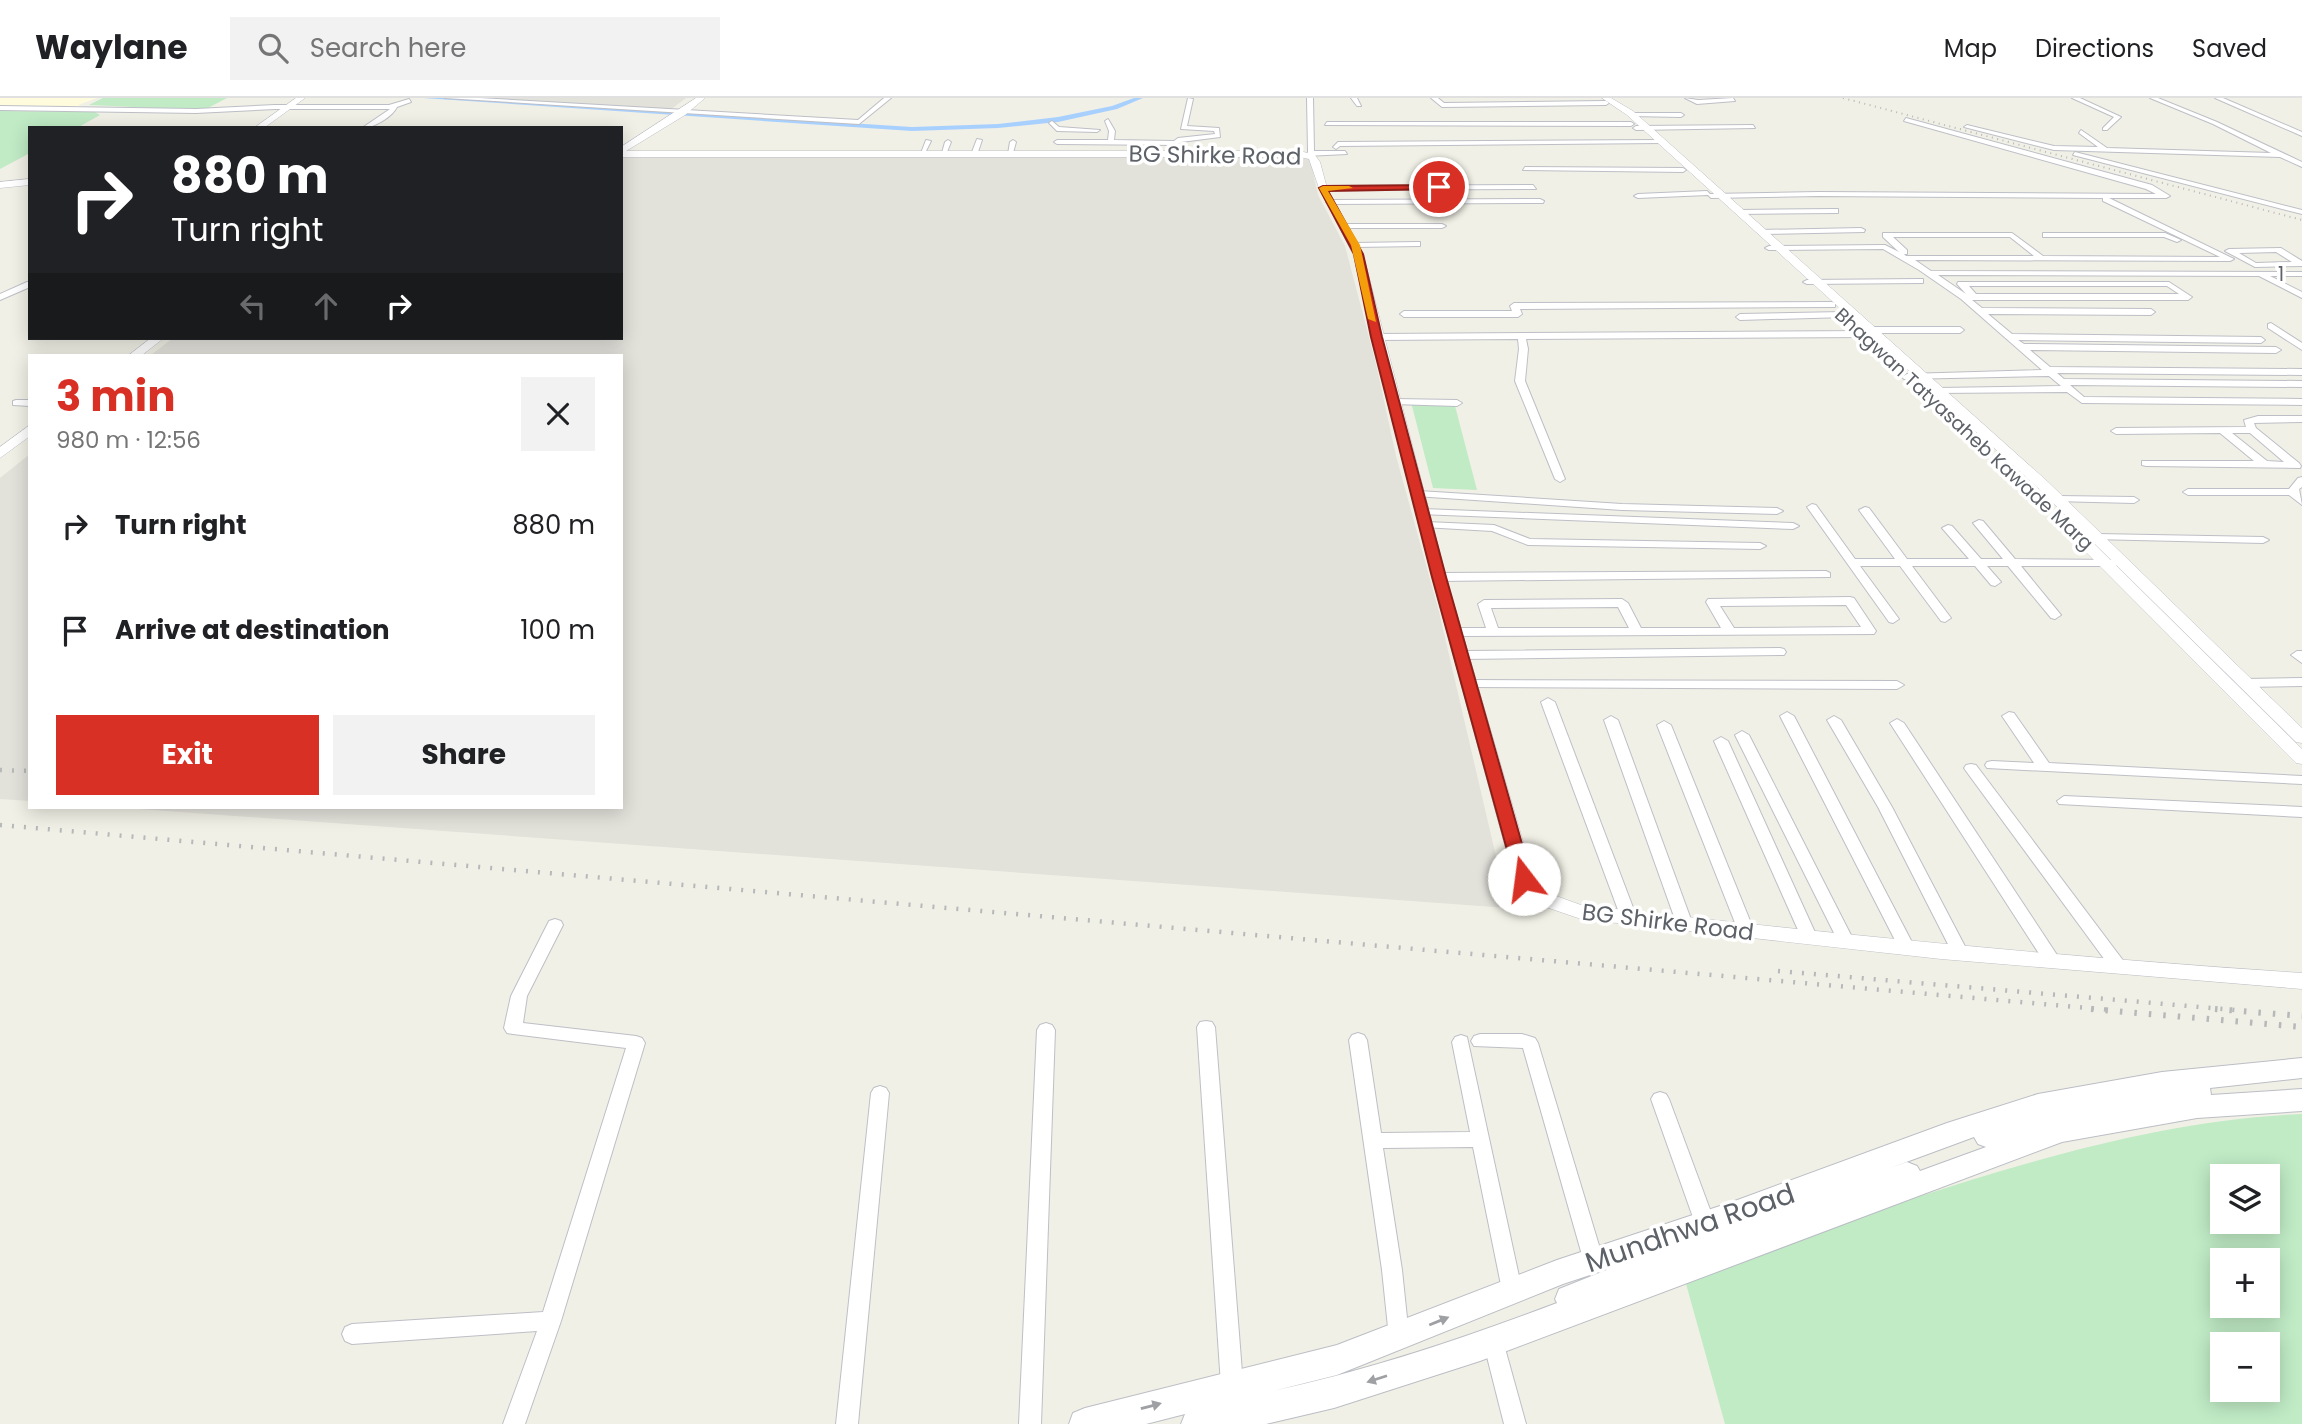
<!DOCTYPE html>
<html lang="en">
<head>
<meta charset="utf-8">
<style>
	:root { --surface:#fff; --page:#f2f2f2; --text:#202124; --muted:#757577; --line:#e0e0e0; --accent:#d93025 }
	body { margin:0; font-family:Poppins,sans-serif; background:var(--page); color:var(--text); height:100vh; display:flex; flex-direction:column; font-size:26px; white-space:nowrap }
	* { box-sizing:border-box; margin:0 }
	p { font-size:23px; color:var(--muted) }
	.icon { flex:none; width:38px; height:38px; fill:none; stroke:currentColor; stroke-width:2; stroke-linecap:round; stroke-linejoin:round }
	.map { position:relative; flex:1; overflow:hidden }
	.side { position:absolute; left:28px; top:256px; width:595px; height:455px; display:flex; flex-direction:column; background:var(--surface); border-radius:0px; box-shadow:0 4px 18px #0003 }
	.side>* { flex:none }
	.banner { position:absolute; left:28px; top:28px; width:595px; height:214px; border-radius:0px; box-shadow:0 4px 18px #0003; background:#202124; color:#fff; overflow:hidden }
	.controls { position:absolute; left:2210px; top:1066px; display:grid; gap:14px }
	.controls a { display:grid; place-items:center; width:70px; height:70px; border-radius:0px; background:var(--surface); box-shadow:0 4px 18px #0003; font-size:35px }
	.pin { position:absolute; display:grid; place-items:center; width:60px; height:60px; color:#fff; margin:-30px; border:4px solid #fff; border-radius:50%; box-shadow:0 2px 7px #0007 }
	.me { position:absolute; width:77px; margin:-38px; rotate:345deg; stroke-linejoin:round; filter:drop-shadow(0 0 5px #0008) }
	.turn { display:flex; align-items:center; gap:24px; height:147px; padding:0 28px; font-size:32px }
	.turn .icon { width:91px; height:91px; stroke-width:2.5 }
	.turn b { display:block; font-size:49px; line-height:60px }
	.lanes { display:flex; align-items:center; height:66px; padding:0 28px; background:#0003; justify-content:center; gap:35px; direction:ltr }
	.lanes .off { opacity:.35 }
	.round { display:grid; place-items:center; flex:none; width:74px; height:74px; border-radius:0px; background:var(--page) }
	.head { display:flex; align-items:center; justify-content:space-between; height:119px; padding:0 28px }
	h1 { font-size:42px; font-weight:700; line-height:52px; color:var(--accent) }
	.cta { display:flex; gap:14px; margin-top:auto; padding:14px 28px }
	.cta a { flex:1; height:80px; border-radius:0px; background:var(--accent); color:#fff; font-size:28px; font-weight:700; line-height:80px; text-align:center }
	.cta a+a { background:var(--page); color:var(--text) }
	ul { padding:0; list-style:none }
	li { display:flex; align-items:center; gap:21px; height:105px; padding:0 28px }
	li div { flex:1 }
	li b { display:block; font-size:26px }
	li em { font-style:normal }
	header { display:flex; align-items:center; gap:42px; box-sizing:border-box; height:98px; padding:0 35px; background:var(--surface); border-bottom:2px solid var(--line) }
	header strong { font-size:33px }
	nav { display:flex; gap:38px; margin-inline-start:auto; font-size:24px }
	.search { width:490px; height:63px; background:var(--page); display:flex; align-items:center; gap:18px; box-sizing:border-box; padding:0 24px; border-radius:0px; color:var(--muted); font-size:26px }
	.map>svg:first-child { display:block }
	.commercial { fill:#fffbdd }
	.industrial { fill:#e2e1da }
	.green { fill:#c0ebc5; fill-rule:evenodd }
	.lines { fill:none; stroke-linecap:round; stroke-linejoin:round }
	.canal { fill:#a8d0ff; fill-rule:evenodd }
	.minor-casing { stroke:#bdbfc6; stroke-width:2 }
	.tertiary-casing { stroke:#bdbfc6; stroke-width:1 }
	.secondary-casing { stroke:#bbbec5; stroke-width:2 }
	.minor { fill:#fff; fill-rule:evenodd }
	.tertiary { fill:#fff; fill-rule:evenodd }
	.secondary { fill:#fff; fill-rule:evenodd }
	.rail-far2 { stroke:#b7b8b9; stroke-width:2; stroke-dasharray:1 4.5; stroke-linecap:butt }
	.rail-far1 { stroke:#b7b8b9; stroke-width:4.5; stroke-dasharray:2 10; stroke-linecap:butt }
	.rail { stroke:#b7b8b9; stroke-width:6; stroke-dasharray:2.5 12; stroke-linecap:butt }
	.oneway { fill:#9ea0a4 }
	.route { fill:#d93025; stroke:#8d1f18; stroke-width:2 }
	.slow { fill:#f59e0b }
	.labels { text-anchor:middle; dominant-baseline:central; stroke-width:7; stroke-linejoin:round; paint-order:stroke }
	.far-street-label { font-size:19px; fill:#5d6168; stroke:#fff }
	.street-label { font-size:23px; fill:#5d6168; stroke:#fff }
	.near-street-label { font-size:28px; fill:#5d6168; stroke:#fff }
</style>
</head>
<body>
<header>
<strong>Waylane</strong>
<div class="search"><svg class="icon" aria-label="search" viewBox="0 0 24 24"><circle cx="10" cy="10" r="6"/><path d="M15 15l6 6"/></svg>Search here</div>
<nav><a>Map</a><a>Directions</a><a>Saved</a></nav>
</header>
<div class="map">
<svg width="2302" height="1326" viewBox="0 0 2302 1326">
	<rect width="100%" height="100%" fill="#f1f0e6"/>
	<polygon class="commercial" points="0,0 97,0 78,7 90,10 0,10"/>
	<g class="industrial">
		<polygon points="478,0 686,0 670,12"/>
		<polygon points="700,58 1291,58 1310,61 1318,97 1345,148 1376,266 1396,358 1439,514 1508,810 111,709 621,709 621,257 151,257 173,240 621,240 621,59"/>
		<polygon points="30,356 30,703 0,701 0,380"/>
	</g>
	<g class="green">
		<polygon points="103,0 227,0 204,12 89,7"/>
		<polygon points="0,13 95,14 100,17 77,30 30,30 30,55 0,71"/>
		<polygon points="1411,304 1454,304 1477,392 1433,390"/>
		<path d="M2302,1016V1326H1725L1683,1175C1757,1151 1831,1127 1905,1103C2035,1061 2165,1022 2302,1016ZM2222,1078H2268V1124H2222ZM2222,1162H2268V1208H2222ZM2222,1246H2268V1292H2222Z"/>
	</g>
	<g class="lines">
		<polygon class="canal" points="423,0 458,0 912,29 998,26 1058,19 1112,8 1134,0 1143,0 1117,11 1058,24 998,30 912,33"/>
		<defs>
			<g id="minor">
				<polygon points="445,0 479,0 858,22 884,0 891,0 859,26"/>
				<polygon points="1188,0 1193,1 1187,28 1219,30 1220,39 1181,44 1177,47 1057,46 1054,44 1057,42 1108,42 1109,33 1105,23 1108,21 1115,33 1114,42 1174,43 1178,40 1215,36 1214,33 1181,31"/>
				<polygon points="1307,0 1313,0 1314,53 1345,53 1347,56 1306,58 1308,54"/>
				<polygon points="1351,0 1357,0 1361,8 1357,8"/>
				<polygon points="1431,0 1438,0 1444,5 1606,3 1609,5 1606,7 1442,9"/>
				<polygon points="1685,0 1698,2 1733,0 1735,3 1697,6"/>
				<polygon points="2072,0 2080,0 2121,19 2107,32 2103,32 2103,30 2114,19"/>
				<polygon points="2150,0 2158,0 2217,24 2302,64 2302,69 2280,59 2054,52 1964,29 1967,27 2054,48 2098,49 2079,35 2081,32 2107,50 2271,55 2213,26"/>
				<polygon points="2215,0 2223,0 2302,34 2302,38"/>
				<path d="M409,1L411,4L397,9C392,19 374,30 362,30L390,11H275L196,15L0,12V8L196,11L275,7H389Z"/>
				<polygon points="1632,15 1681,15 1684,17 1681,19 1630,18"/>
				<path d="M1906,20L2152,87L2170,98L2166,100H2109L2234,161L2230,163L1915,162L1931,173L2302,174V178H2270L2302,194V200L2259,178L1938,177L1966,196L1957,186L1958,184H2169L2192,199L2188,202H1972L1982,210L2151,211L2155,214L2151,217L1988,216L2012,236L2261,239L2265,242L2261,245L2018,242L2024,246L2276,249L2281,252L2276,255L2030,252L2050,269L2302,271V277L2057,275L2064,281L2302,283V289L2070,287L2084,299L2302,301V307L2082,305L2067,294L1935,295V291L1938,290L2061,288L2049,278L1904,281L1902,279L1907,276L2042,272L1961,201L1919,172L1883,151L1769,152L1765,150L1769,148L1885,147L1899,154L1883,139V135H2012L2043,158L2220,159L2103,103V100L1818,98L1711,100L1708,97L1638,100L1634,98L1638,96L1707,93L1710,96L1818,94L2156,96L2146,91L1904,23ZM1893,139H2010L2034,158H1906L1904,156H1907V152ZM1969,188H2167L2179,196H1976Z"/>
				<polygon points="1052,23 1059,29 1100,32 1097,34 1057,33 1049,25"/>
				<polygon points="1327,24 1631,24 1634,26 1631,28 1325,27"/>
				<polygon points="1753,27 1755,30 1636,32 1633,30 1636,28"/>
				<polygon points="977,41 982,42 978,54 975,56 972,54"/>
				<polygon points="926,42 931,43 925,55 921,55"/>
				<polygon points="948,42 951,44 947,54 942,55 945,44"/>
				<polygon points="1013,42 1016,44 1013,55 1008,56 1010,44"/>
				<polygon points="1661,42 1663,45 1340,48 1336,51 1333,49 1338,44"/>
				<polygon points="2075,54 2302,112 2302,116 2073,57"/>
				<polygon points="1525,69 1683,70 1686,72 1683,74 1523,72"/>
				<polygon points="1533,87 1536,91 1323,92 1319,90 1323,88"/>
				<polygon points="1540,101 1544,103 1543,105 1330,106 1326,104 1330,102"/>
				<polygon points="1835,111 1838,111 1838,115 1739,116 1735,114 1739,112"/>
				<polygon points="1344,126 1442,126 1446,128 1442,130 1341,130 1341,126"/>
				<polygon points="1861,130 1865,132 1864,134 1761,136 1757,134 1761,132"/>
				<polygon points="2046,135 2165,135 2181,142 2177,144 2164,139 2043,139 2043,135"/>
				<polygon points="1417,144 1420,144 1420,148 1355,149 1351,147 1355,145"/>
				<path d="M2281,150L2302,163V168L2255,169L2225,153L2229,151ZM2276,154L2292,164L2256,165L2239,155Z"/>
				<polygon points="1920,181 1923,181 1923,185 1807,186 1803,184 1807,182"/>
				<polygon points="27,184 30,184 30,189 0,202 0,196"/>
				<polygon points="1832,204 1835,205 1835,209 1520,211 1522,216 1518,219 1404,219 1400,216 1404,213 1512,213 1510,208 1514,205"/>
				<polygon points="1843,214 1846,215 1846,219 1740,222 1736,219 1740,216"/>
				<polygon points="2271,225 2302,245 2302,252 2268,230 2268,226"/>
				<polygon points="1871,229 1960,229 1964,232 1960,235 1879,235 1878,238 1875,239 1526,241 1528,251 1525,283 1565,381 1560,384 1555,381 1515,283 1519,251 1518,241 1377,242 1373,239 1377,236 1868,233 1868,230"/>
				<polygon points="1395,301 1457,302 1462,305 1457,308 1392,306 1392,302"/>
				<polygon points="16,302 30,302 30,308 13,307 13,303"/>
				<path d="M2258,318H2302V324L2254,325L2256,330L2299,365L2301,368L2300,370L2146,368L2142,367V363H2254L2220,335L2116,336L2111,333L2116,330L2246,329L2244,322ZM2232,335H2250L2284,364L2267,363Z"/>
				<polygon points="2302,379 2302,389 2299,391 2302,407 2289,397 2188,397 2183,394 2188,391 2289,391 2298,380"/>
				<polygon points="1419,393 1622,406 1777,410 1783,413 1777,416 1622,412 1415,398 1414,396"/>
				<polygon points="2057,398 2134,399 2139,402 2134,405 2053,403 2053,399"/>
				<polygon points="1812,406 1816,407 1855,461 1895,461 1859,412 1865,409 1869,410 1907,461 1969,461 1942,430 1948,427 1952,428 1981,461 2003,461 1973,425 1979,422 1983,423 2015,461 2115,462 2121,465 2115,468 2021,468 2061,517 2055,521 2051,520 2008,468 1987,468 2001,484 1995,488 1991,487 1975,468 1912,468 1951,520 1945,524 1941,523 1900,468 1860,468 1899,521 1893,525 1889,524 1807,409"/>
				<polygon points="1423,411 1793,425 1799,428 1793,431 1419,416 1419,412"/>
				<polygon points="1427,424 1494,427 1530,441 1760,445 1766,448 1760,451 1528,447 1492,433 1423,429 1421,427"/>
				<polygon points="2097,436 2263,439 2269,442 2263,445 2093,441 2093,437"/>
				<polygon points="1826,473 1830,475 1830,479 1439,483 1433,479 1439,475"/>
				<path d="M1850,499L1854,500L1876,533L1874,536L1456,538L1450,534L1456,530H1486L1478,506L1484,502L1622,501L1628,505L1641,530H1721L1706,504L1708,501ZM1846,507L1861,529L1734,530L1720,508ZM1618,509L1629,530H1498L1491,510Z"/>
				<polygon points="1780,550 1784,551 1786,554 1784,557 1462,561 1456,557 1462,553"/>
				<polygon points="2297,553 2302,553 2302,565 2291,557"/>
				<polygon points="2302,580 2302,588 2245,589 2238,585 2245,581"/>
				<polygon points="1470,582 1897,583 1904,587 1897,591 1465,589 1463,586 1465,583"/>
				<polygon points="1548,600 1555,604 1637,820 1635,824 1623,824 1621,820 1541,604"/>
				<polygon points="1787,614 1794,618 1915,850 1913,854 1901,854 1899,850 1780,618"/>
				<polygon points="2009,614 2014,615 2049,665 2302,678 2302,686 1987,670 1985,667 1987,664 1992,663 2034,665 2002,618"/>
				<polygon points="1611,618 1618,622 1693,827 1691,831 1679,831 1677,827 1604,622"/>
				<polygon points="1834,618 1841,622 1892,709 1969,856 1967,860 1955,860 1953,856 1878,709 1827,622"/>
				<polygon points="1897,621 1904,625 2059,860 2061,864 2059,868 2047,868 1890,625"/>
				<polygon points="1664,623 1671,627 1755,835 1753,839 1741,839 1739,835 1657,627"/>
				<polygon points="1742,633 1749,637 1855,845 1853,849 1841,849 1735,637"/>
				<polygon points="1721,639 1728,643 1818,841 1816,845 1804,845 1802,841 1714,643"/>
				<polygon points="1971,666 1976,667 2125,865 2127,869 2125,873 2113,873 1966,673 1964,670 1966,667"/>
				<polygon points="2064,698 2302,709 2302,719 2059,706 2057,703"/>
				<polygon points="555,821 561,823 563,827 527,898 523,925 636,938 642,940 645,945 561,1223 525,1326 503,1326 537,1233 352,1246 345,1243 342,1236 345,1229 352,1226 543,1214 626,950 513,936 507,935 504,930 511,898 547,827 549,823"/>
				<polygon points="1206,923 1212,924 1215,929 1243,1287 1240,1294 1232,1297 1224,1294 1221,1287 1197,929 1200,924"/>
				<polygon points="1046,925 1052,927 1055,932 1041,1326 1019,1326 1037,932 1040,927"/>
				<polygon points="1358,935 1364,937 1367,942 1381,1035 1470,1034 1452,944 1455,939 1461,937 1467,939 1522,1192 1519,1198 1512,1201 1505,1198 1502,1192 1473,1049 1383,1050 1402,1172 1409,1239 1406,1246 1399,1249 1392,1246 1389,1239 1382,1172 1349,942 1352,937"/>
				<polygon points="1480,936 1522,936 1535,940 1538,945 1604,1164 1601,1170 1594,1173 1587,1170 1584,1164 1523,950 1474,948 1471,943 1474,938"/>
				<polygon points="880,988 886,990 889,995 858,1326 836,1326 871,995 874,990"/>
				<polygon points="1660,994 1666,996 1669,1001 1715,1125 1712,1131 1705,1133 1698,1131 1695,1125 1651,1001 1654,996"/>
				<polygon points="1493,1233 1500,1236 1503,1243 1526,1326 1504,1326 1483,1243 1486,1236"/>
			</g>
			<g id="tertiary">
				<polygon points="296,0 305,0 264,30 254,30"/>
				<path d="M696,0H705L685,17L626,53H1300L1315,57L1320,64L1327,90L1363,156L1446,479L1533,778L1556,798L1581,807C1821,835 2061,859 2302,875V891L1941,861L1581,821L1543,808L1514,781L1432,479L1353,156L1319,90L1309,61L1300,59H621V49Z"/>
				<polygon points="1602,0 1611,0 1633,13 2047,383 2302,630 2302,645 2296,644 2037,389 1627,17"/>
				<polygon points="30,81 30,87 0,90 0,84"/>
				<polygon points="151,240 164,240 142,257 129,257"/>
				<polygon points="30,327 30,338 0,360 0,349"/>
				<polygon points="2069,425 2074,426 2302,651 2302,666 2296,665 2064,432 2064,426"/>
			</g>
			<path id="secondary" d="M2302,960V980L2210,990L2211,997L2302,991V1013L2197,1020L2062,1044L1480,1263L1334,1310L1266,1326H1181L1185,1316L1146,1326H1069L1073,1315L1085,1310L1337,1247L1557,1162L1732,1104L1947,1025L2038,996L2162,974ZM1974,1039L1978,1046L1986,1049L1920,1073L1917,1068L1907,1064L1890,1070ZM1614,1169L1559,1191L1555,1201L1557,1205C1464,1240 1370,1272 1273,1293L1337,1277L1563,1186Z"/>
		</defs>
		<use href="#minor" class="minor-casing"/>
		<use href="#tertiary" class="tertiary-casing"/>
		<use href="#secondary" class="secondary-casing"/>
		<use href="#minor" class="minor"/>
		<use href="#tertiary" class="tertiary"/>
		<use href="#secondary" class="secondary"/>
		<polyline class="rail-far2" points="1843,0 2302,122"/>
		<g class="rail-far1">
			<polyline points="0,672 30,673"/>
			<polyline points="0,727 2111,912"/>
			<polyline points="1778,873 2235,912"/>
		</g>
		<g class="rail">
			<polyline points="2091,911 2302,929"/>
			<polyline points="2215,911 2302,918"/>
		</g>
	</g>
	<defs><path id="oneway-solid" d="M-6-.8H1V-3.2L6.5 0L1 3.2V.8H-6Z" transform="scale(1.75)"/></defs>
	<g class="oneway">
		<use href="#oneway-solid" transform="translate(1439 1223) rotate(-22)"/>
		<use href="#oneway-solid" transform="translate(1377 1281) rotate(162)"/>
		<use href="#oneway-solid" transform="translate(1151 1308) rotate(-15)"/>
	</g>
	<polygon class="route" points="1439,87 1442,91 1328,93 1363,156 1382,239 1446,479 1532,781 1524,787 1515,781 1432,479 1371,239 1354,156 1319,90 1323,88"/>
	<polygon class="slow" points="1323,88 1349,88 1353,90 1328,93 1360,147 1376,224 1368,221 1351,147 1319,90"/>
	<g class="labels">
		<g class="far-street-label">
			<text x="2281" y="176">1</text>
			<text transform="translate(1964 331) rotate(43)">Bhagwan Tatyasaheb Kawade Marg</text>
		</g>
		<g class="street-label">
			<text transform="translate(1215 57) rotate(1)">BG Shirke Road</text>
			<text transform="translate(1668 824) rotate(7)">BG Shirke Road</text>
		</g>
		<g class="near-street-label">
			<text transform="translate(1690 1130) rotate(-19)">Mundhwa Road</text>
		</g>
	</g>
</svg>
<div class="controls">
<a><svg class="icon" aria-label="layers" viewBox="0 0 24 24"><path d="M12 4l9 5-9 5-9-5zM3 14l9 5 9-5"/></svg></a>
<a>+</a>
<a>−</a>
</div>
<div class="pin" style="left:1439px;top:89px;background:#d93025"><svg class="icon" aria-label="arrive" viewBox="0 0 24 24"><path d="M6 21V4h12l-3 4 3 4H6"/></svg></div>
<svg class="me" style="left:1524px;top:781px" viewBox="-20 -20 40 40"><circle r="19" fill="#fff"/><path d="M0-13L10 11 0 6-10 11z" fill="#d93025"/></svg>
<div class="banner">
<div class="turn"><svg class="icon" aria-label="right" viewBox="0 0 24 24"><path d="M7 20v-9h11M14 6l5 5-5 5"/></svg><div><b>880 m</b>Turn right</div></div>
<div class="lanes"><svg class="icon off" aria-label="left" viewBox="0 0 24 24"><path d="M17 20v-9H6M10 6l-5 5 5 5"/></svg><svg class="icon off" aria-label="ahead" viewBox="0 0 24 24"><path d="M12 20V5M6 11l6-6 6 6"/></svg><svg class="icon" aria-label="right" viewBox="0 0 24 24"><path d="M7 20v-9h11M14 6l5 5-5 5"/></svg></div>
</div>
<section class="side">
<div class="head"><div><h1>3 min</h1><p>980 m · 12:56</p></div><a class="round"><svg class="icon" aria-label="close" viewBox="0 0 24 24"><path d="M6 6l12 12M18 6L6 18"/></svg></a></div>
<ul>
<li><svg class="icon" aria-label="right" viewBox="0 0 24 24"><path d="M7 20v-9h11M14 6l5 5-5 5"/></svg><div><b>Turn right</b></div><em>880 m</em></li>
<li><svg class="icon" aria-label="arrive" viewBox="0 0 24 24"><path d="M6 21V4h12l-3 4 3 4H6"/></svg><div><b>Arrive at destination</b></div><em>100 m</em></li>
</ul>
<div class="cta"><a>Exit</a><a>Share</a></div>
</section>
</div>
</body>
</html>
